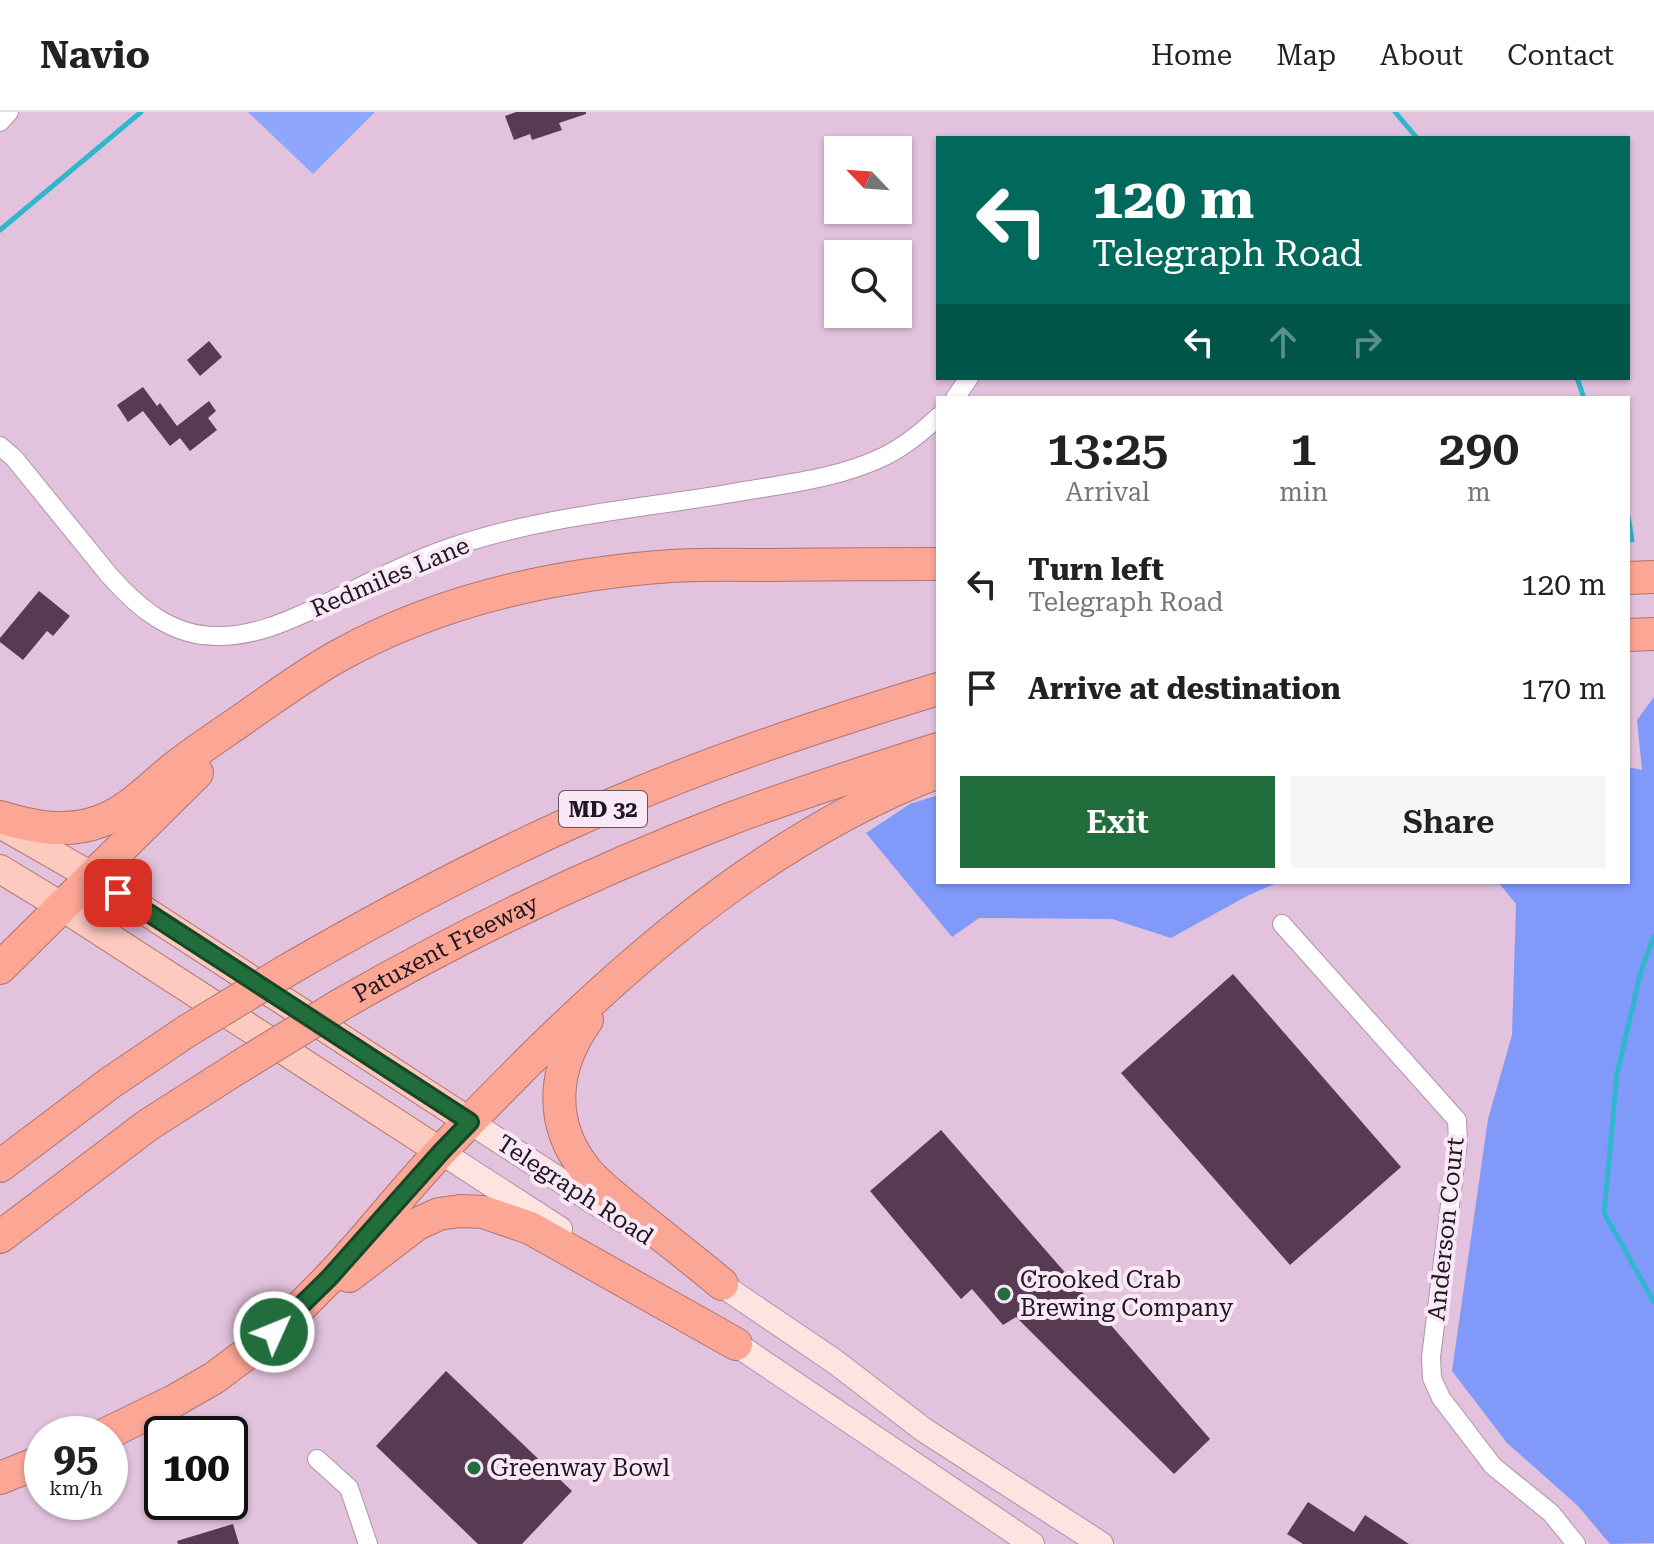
<!DOCTYPE html>
<html lang="en">
<head>
<meta charset="utf-8">
<style>
	:root { --surface:#fff; --page:#f6f6f6; --text:#222; --muted:#767676; --line:#e0e0e0; --accent:#216d3b }
	body { margin:0; font-family:"Roboto Serif",serif; background:var(--page); color:var(--text); height:100vh; display:flex; flex-direction:column; font-size:30px; white-space:nowrap }
	* { box-sizing:border-box; margin:0 }
	p { font-size:26px; color:var(--muted) }
	.icon { flex:none; width:44px; height:44px; fill:none; stroke:currentColor; stroke-width:2; stroke-linecap:round; stroke-linejoin:round }
	.map { position:relative; flex:1; overflow:hidden }
	.drawer { position:absolute; left:936px; top:284px; width:694px; height:488px; display:flex; flex-direction:column; background:var(--surface); border-radius:0px; box-shadow:0 2px 6px #0004 }
	.drawer>* { flex:none }
	.guide { position:absolute; left:936px; top:24px; width:694px; height:244px; border-radius:0px; box-shadow:0 2px 6px #0004; background:#00695c; color:#fff; overflow:hidden }
	.needle { width:52px; rotate:295deg }
	.buttons { position:absolute; left:824px; top:24px; display:grid; gap:16px }
	.buttons a { display:grid; place-items:center; width:88px; height:88px; border-radius:0px; background:var(--surface); box-shadow:0 2px 6px #0004; font-size:40px }
	.speed { position:absolute; left:24px; top:1304px; display:flex; gap:16px; font-size:40px; font-weight:700; text-align:center }
	.speed>* { display:grid; place-content:center; width:104px; height:104px; border-radius:50%; background:var(--surface); box-shadow:0 2px 6px #0004; line-height:1 }
	.speed small { font-size:20px; font-weight:400 }
	.speed .limit { border:4px solid #111; border-radius:12px; background:#fff; color:#111 }
	.pin { position:absolute; display:grid; place-items:center; width:68px; height:68px; color:#fff; margin:-34px; border-radius:16px; box-shadow:0 4px 12px #0006 }
	.me { position:absolute; width:88px; margin:-44px; rotate:46deg; stroke-linejoin:round; filter:drop-shadow(0 0 6px #0008) }
	.turn { display:flex; align-items:center; gap:28px; height:168px; padding:0 24px; font-size:36px }
	.turn .icon { width:104px; height:104px; stroke-width:2.5 }
	.turn b { display:block; font-size:56px; line-height:68px }
	.lanes { display:flex; align-items:center; height:76px; padding:0 24px; background:#0003; justify-content:center; gap:40px; direction:ltr }
	.lanes .off { opacity:.35 }
	.eta { display:flex; justify-content:space-evenly; align-items:center; height:136px; text-align:center }
	.eta b { font-size:48px; font-weight:600; line-height:56px }
	.action { display:flex; gap:16px; margin-top:auto; padding:16px 24px }
	.action a { flex:1; height:92px; border-radius:0px; background:var(--accent); color:#fff; font-size:32px; font-weight:600; line-height:92px; text-align:center }
	.action a+a { background:var(--page); color:var(--text) }
	ul { padding:0; list-style:none }
	li { display:flex; align-items:center; gap:24px; height:104px; padding:0 24px }
	li div { flex:1 }
	li b { display:block; font-size:30px }
	li em { font-style:normal }
	header { display:flex; align-items:center; gap:48px; box-sizing:border-box; height:112px; padding:0 40px; background:var(--surface); border-bottom:2px solid var(--line) }
	header strong { font-size:38px }
	nav { display:flex; gap:44px; margin-inline-start:auto; font-size:28px }
	.map>svg:first-child { display:block }
	.green { fill:#8ea6fb }
	.forest { fill:#819afa }
	.lines { fill:none; stroke-linecap:round; stroke-linejoin:round }
	.stream { stroke:#30b7cd; stroke-width:5 }
	.building { fill:#563b52 }
	.street-casing { stroke:#b091ab; stroke-width:20 }
	.secondary-casing { stroke:#b091ab; stroke-width:26 }
	.primary-casing { stroke:#af746d; stroke-width:30 }
	.highway-casing { stroke:#af746d; stroke-width:34 }
	.street { stroke:#fff; stroke-width:18 }
	.secondary { stroke:#fee4e0; stroke-width:24 }
	.primary { stroke:#fdcac0; stroke-width:28 }
	.highway { stroke:#fca696; stroke-width:32 }
	.highway-bridge-casing { stroke:#af746d; stroke-width:34; stroke-linecap:butt }
	.highway-bridge { stroke:#fca696; stroke-width:32 }
	.route-casing { stroke:#154726; stroke-width:20 }
	.route { stroke:#216d3b; stroke-width:14 }
	.poi-dot { fill:#216d3b; stroke:#f9e8f6; stroke-width:3 }
	.labels { text-anchor:middle; dominant-baseline:central; stroke-width:8; stroke-linejoin:round; paint-order:stroke }
	.shield { fill:#f9e8f6; stroke:#625560; stroke-width:2 }
	.shield-label { font-size:22px; font-weight:bold; fill:#211620 }
	.street-label { font-size:24px; fill:#211620; stroke:#f9e8f6 }
	.poi-label { font-size:24px; fill:#211620; stroke:#f9e8f6; text-anchor:start }
</style>
</head>
<body>
<header>
<strong>Navio</strong>
<nav><a>Home</a><a>Map</a><a>About</a><a>Contact</a></nav>
</header>
<div class="map">
<svg width="1654" height="1432" viewBox="0 0 1654 1432">
	<rect width="100%" height="100%" fill="#e2c2dd"/>
	<polygon class="green" points="248,0 375,0 313,62"/>
	<g class="forest">
		<polygon points="1654,585 1654,1431 1610,1432 1578,1394 1507,1331 1452,1259 1488,1007 1512,923 1516,792 1498,770 1628,770 1628,655 1642,658 1637,608"/>
		<polygon points="938,683 938,770 1279,770 1247,784 1171,826 1112,807 979,806 952,825 866,721 910,692"/>
	</g>
	<g class="lines">
		<g class="stream">
			<polyline points="1395,0 1417,26"/>
			<polyline points="0,118 141,0"/>
			<polyline points="1577,266 1584,286"/>
			<polyline points="1628,404 1632,428"/>
			<polyline points="1654,824 1641,859 1617,962 1604,1101 1654,1190"/>
		</g>
	</g>
	<g class="building">
		<polygon points="516,0 586,0 586,2 559,11 562,18 532,28 530,22 514,28 505,4"/>
		<polygon points="209,229 222,245 200,264 187,248"/>
		<polygon points="143,275 157,294 160,291 177,314 209,289 216,299 208,306 217,318 190,339 180,326 170,334 143,299 128,310 117,293"/>
		<polygon points="39,479 70,504 53,524 47,519 23,548 0,530 0,526"/>
		<polygon points="1233,862 1401,1055 1290,1153 1121,961"/>
		<polygon points="941,1018 1210,1327 1174,1362 1016,1205 1003,1213 972,1177 961,1187 870,1079"/>
		<polygon points="446,1259 572,1379 522,1432 478,1432 376,1334"/>
		<polygon points="1308,1390 1354,1420 1365,1403 1409,1432 1303,1432 1287,1422"/>
		<polygon points="233,1412 239,1432 178,1432 177,1429"/>
	</g>
	<g class="lines">
		<defs>
			<g id="street">
				<polyline points="0,10 9,0"/>
				<polyline points="955,286 969,266"/>
				<path d="M0,334L14,346L109,463C137,495 171,524 216,524C257,525 294,506 331,489C370,470 411,449 452,435C542,404 639,397 732,381C783,372 838,367 885,344C905,334 922,320 938,305"/>
				<polyline points="1282,812 1457,1008 1458,1029 1431,1245 1432,1266 1441,1286 1493,1354 1551,1401 1576,1432"/>
				<polyline points="317,1347 349,1376 368,1432"/>
			</g>
			<g id="secondary">
				<polyline points="470,1010 622,1108"/>
				<polyline points="441,1040 560,1117"/>
				<polyline points="710,1165 834,1249 924,1318 1101,1432"/>
				<polyline points="721,1222 1032,1432"/>
			</g>
			<g id="primary">
				<polyline points="0,712 93,765 470,1010"/>
				<polyline points="0,757 61,794 441,1040"/>
			</g>
			<g id="highway">
				<polyline points="1628,466 1654,465"/>
				<polyline points="1628,523 1654,522"/>
				<path d="M0,705C33,715 67,722 101,709C131,698 154,671 179,652C203,634 229,617 253,600C282,580 309,560 340,543C440,488 558,462 671,454C705,452 740,453 774,453C829,452 883,452 938,452"/>
				<polyline points="0,856 197,661"/>
				<path d="M286,859C391,798 499,741 611,693C717,647 827,611 938,577"/>
				<path id="s1" d="M340,893C465,821 596,758 730,707C799,681 868,659 938,637"/>
				<path d="M587,908C553,955 548,1010 585,1057C601,1077 625,1093 645,1110C671,1131 697,1151 722,1172"/>
				<polyline points="0,1054 110,971 187,919"/>
				<polyline points="0,1125 148,1013 239,955"/>
				<polyline points="349,1164 417,1112 439,1102 460,1099 483,1100 530,1116 736,1232"/>
				<path d="M274,1220C293,1202 312,1184 330,1165C369,1124 403,1079 442,1038C584,889 743,734 938,660"/>
				<polyline points="106,1322 174,1289 214,1266 290,1209"/>
				<polyline points="0,1366 42,1349"/>
			</g>
		</defs>
		<use href="#street" class="street-casing"/>
		<use href="#secondary" class="secondary-casing"/>
		<use href="#primary" class="primary-casing"/>
		<use href="#highway" class="highway-casing"/>
		<use href="#street" class="street"/>
		<use href="#secondary" class="secondary"/>
		<use href="#primary" class="primary"/>
		<use href="#highway" class="highway"/>
		<defs>
			<g id="highway-bridge">
				<polyline points="187,919 286,859"/>
				<polyline points="239,955 340,893"/>
			</g>
		</defs>
		<use href="#highway-bridge" class="highway-bridge-casing"/>
		<use href="#highway-bridge" class="highway-bridge"/>
	</g>
	<g class="lines">
		<defs>
			<polyline id="route" points="118,781 470,1010 441,1040 330,1165 274,1220"/>
		</defs>
		<use href="#route" class="route-casing"/>
		<use href="#route" class="route"/>
	</g>
	<g class="poi-dot">
		<circle cx="1004" cy="1182" r="8"/>
		<circle cx="474" cy="1356" r="8"/>
	</g>
	<g class="labels">
		<rect class="shield" x="559" y="679" width="88" height="36" rx="6"/>
		<g class="shield-label">
			<text x="603" y="697">MD 32</text>
		</g>
		<g class="street-label">
			<text transform="translate(390 465) rotate(-23)">Redmiles Lane</text>
			<text stroke="none"><textPath href="#s1" startOffset="120">Patuxent Freeway</textPath></text>
			<text transform="translate(575 1078) rotate(33)">Telegraph Road</text>
			<text transform="translate(1446 1117) rotate(-84)">Anderson Court</text>
		</g>
		<g class="poi-label">
			<text x="1020" y="1168">Crooked Crab<tspan x="1020" dy="28">Brewing Company</tspan></text>
			<text x="490" y="1356">Greenway Bowl</text>
		</g>
	</g>
</svg>
<div class="buttons">
<a><svg class="needle" viewBox="-14 -14 28 28"><path d="M0-13l5 13h-10z" fill="#e53935"/><path d="M0 13l5-13h-10z" fill="#767676"/></svg></a>
<a><svg class="icon" aria-label="search" viewBox="0 0 24 24"><circle cx="10" cy="10" r="6"/><path d="M15 15l6 6"/></svg></a>
</div>
<div class="speed"><div>95<small>km/h</small></div><div class="limit">100</div></div>
<div class="pin" style="left:118px;top:781px;background:#d93025"><svg class="icon" aria-label="arrive" viewBox="0 0 24 24"><path d="M6 21V4h12l-3 4 3 4H6"/></svg></div>
<svg class="me" style="left:274px;top:1220px" viewBox="-20 -20 40 40"><circle r="17" fill="#216d3b" stroke="#fff" stroke-width="3"/><path d="M0-11L8 9 0 5-8 9z" fill="#fff"/></svg>
<div class="guide">
<div class="turn"><svg class="icon" aria-label="left" viewBox="0 0 24 24"><path d="M17 20v-9H6M10 6l-5 5 5 5"/></svg><div><b>120 m</b>Telegraph Road</div></div>
<div class="lanes"><svg class="icon" aria-label="left" viewBox="0 0 24 24"><path d="M17 20v-9H6M10 6l-5 5 5 5"/></svg><svg class="icon off" aria-label="ahead" viewBox="0 0 24 24"><path d="M12 20V5M6 11l6-6 6 6"/></svg><svg class="icon off" aria-label="right" viewBox="0 0 24 24"><path d="M7 20v-9h11M14 6l5 5-5 5"/></svg></div>
</div>
<section class="drawer">
<div class="eta">
<div><b>13:25</b><p>Arrival</p></div>
<div><b>1</b><p>min</p></div>
<div><b>290</b><p>m</p></div>
</div>
<ul>
<li><svg class="icon" aria-label="left" viewBox="0 0 24 24"><path d="M17 20v-9H6M10 6l-5 5 5 5"/></svg><div><b>Turn left</b><p>Telegraph Road</p></div><em>120 m</em></li>
<li><svg class="icon" aria-label="arrive" viewBox="0 0 24 24"><path d="M6 21V4h12l-3 4 3 4H6"/></svg><div><b>Arrive at destination</b></div><em>170 m</em></li>
</ul>
<div class="action"><a>Exit</a><a>Share</a></div>
</section>
</div>
</body>
</html>
